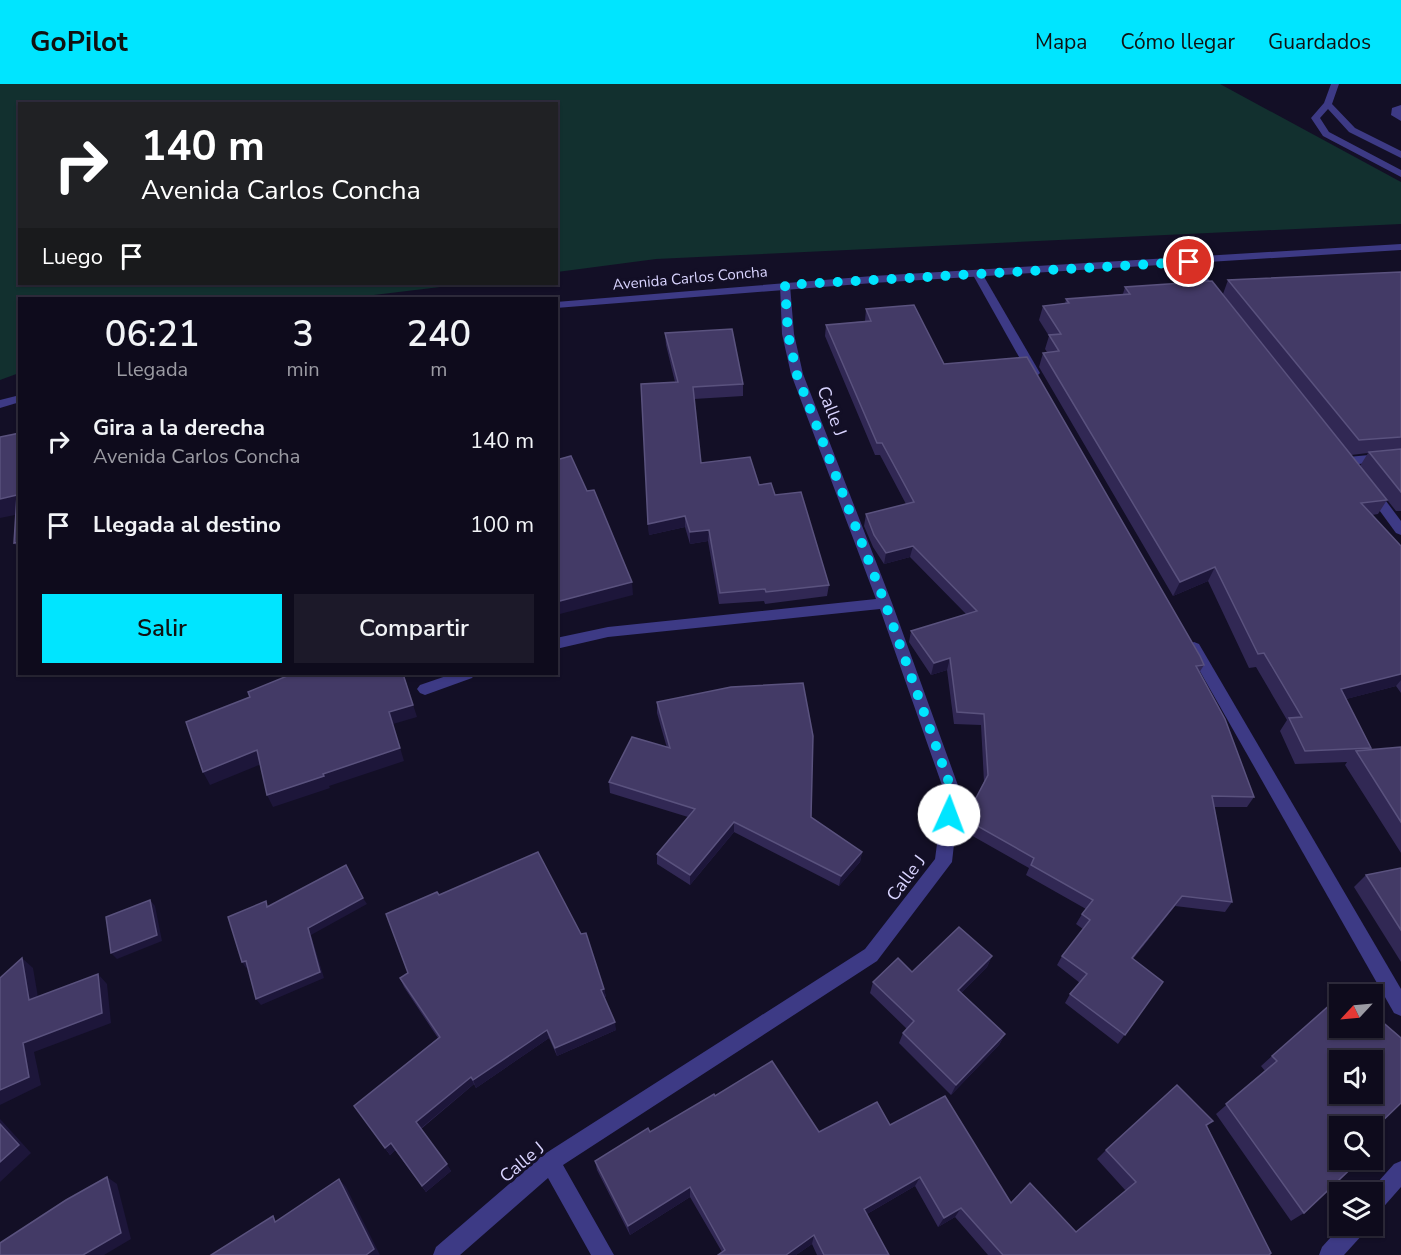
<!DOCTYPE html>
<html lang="es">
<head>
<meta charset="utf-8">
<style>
	:root { --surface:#0e0b1c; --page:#1c1929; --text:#f1f3f6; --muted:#9b9ba3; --line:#2e2b3b; --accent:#00e5ff }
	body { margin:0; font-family:"Nunito Sans",sans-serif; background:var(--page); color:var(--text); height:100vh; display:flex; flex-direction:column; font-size:22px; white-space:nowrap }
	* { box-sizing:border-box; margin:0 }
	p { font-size:20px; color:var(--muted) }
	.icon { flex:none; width:33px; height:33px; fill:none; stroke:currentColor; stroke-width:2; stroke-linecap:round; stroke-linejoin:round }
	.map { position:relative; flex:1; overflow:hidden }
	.side { position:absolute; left:18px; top:213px; width:540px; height:378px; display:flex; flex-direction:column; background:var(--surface); border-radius:0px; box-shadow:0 2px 4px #0004,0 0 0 2px var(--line) }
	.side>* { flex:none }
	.hud { position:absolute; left:18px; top:18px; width:540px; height:183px; border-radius:0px; box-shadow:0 2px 4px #0004,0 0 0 2px var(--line); background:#202124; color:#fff; overflow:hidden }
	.needle { width:39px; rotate:244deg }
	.tools { position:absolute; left:1329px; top:900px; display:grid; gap:12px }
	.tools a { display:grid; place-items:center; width:54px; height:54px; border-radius:0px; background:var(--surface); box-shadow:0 2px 4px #0004,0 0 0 2px var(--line); font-size:30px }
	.pin { position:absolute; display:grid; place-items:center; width:51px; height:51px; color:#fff; margin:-26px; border:3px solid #fff; border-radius:50%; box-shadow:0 2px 6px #0007 }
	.me { position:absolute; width:66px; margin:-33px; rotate:2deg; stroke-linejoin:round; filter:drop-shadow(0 0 4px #0008) }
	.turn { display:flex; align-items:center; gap:21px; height:126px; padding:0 24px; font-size:27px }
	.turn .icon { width:78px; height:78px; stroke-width:2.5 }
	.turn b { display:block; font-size:42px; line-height:51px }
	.then { display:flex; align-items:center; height:57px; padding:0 24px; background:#0003; gap:12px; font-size:22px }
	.eta { display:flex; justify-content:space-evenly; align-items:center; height:102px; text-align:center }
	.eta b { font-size:36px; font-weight:600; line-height:42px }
	.action { display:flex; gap:12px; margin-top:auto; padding:12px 24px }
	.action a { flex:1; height:69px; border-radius:0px; background:var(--accent); color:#111; font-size:24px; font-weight:600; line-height:69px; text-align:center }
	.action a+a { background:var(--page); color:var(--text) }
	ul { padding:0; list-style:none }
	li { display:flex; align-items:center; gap:18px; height:84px; padding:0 24px }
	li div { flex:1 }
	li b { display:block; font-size:22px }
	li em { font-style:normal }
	header { display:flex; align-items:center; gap:36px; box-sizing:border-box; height:84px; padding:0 30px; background:var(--accent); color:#111 }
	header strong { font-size:28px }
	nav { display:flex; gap:33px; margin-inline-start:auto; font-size:21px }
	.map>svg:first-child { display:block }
	.green { fill:#12302f }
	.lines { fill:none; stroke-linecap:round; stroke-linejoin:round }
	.service { fill:#3d3a85; fill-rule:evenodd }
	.minor { fill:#3d3a85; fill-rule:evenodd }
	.tertiary { fill:#3d3a85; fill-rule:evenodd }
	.wall { fill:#312854 }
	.shaded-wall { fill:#1d163a }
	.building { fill:#433a66; stroke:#5a527e; stroke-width:1.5; fill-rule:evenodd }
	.route { stroke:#00e5ff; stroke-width:10; stroke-dasharray:0 18 }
	.labels { text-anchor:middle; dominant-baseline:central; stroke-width:6; stroke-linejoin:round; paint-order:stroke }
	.far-street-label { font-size:15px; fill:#d9d4ff; stroke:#130f26 }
	.street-label { font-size:18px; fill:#d9d4ff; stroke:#130f26 }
</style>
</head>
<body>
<header>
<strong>GoPilot</strong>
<nav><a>Mapa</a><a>Cómo llegar</a><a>Guardados</a></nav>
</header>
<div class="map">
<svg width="1401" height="1171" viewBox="0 0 1401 1171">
	<rect width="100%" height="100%" fill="#130f26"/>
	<polygon class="green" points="0,0 1220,0 1401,98 1401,140 656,175 557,188 556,20 20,20 20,200 465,200 349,214 20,214 19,289 0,296"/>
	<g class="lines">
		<g class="service">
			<polygon points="1331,0 1339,0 1332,20 1355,44 1401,67 1401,74 1349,48 1328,25 1320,34 1329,48 1401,86 1401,93 1323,52 1311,34 1324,19"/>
			<polygon points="1401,21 1401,37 1391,31 1392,24"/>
		</g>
		<g class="minor">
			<polygon points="1189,175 1193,176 1221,211 1221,215 1213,215 1185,180 1185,176"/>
			<polygon points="978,188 983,191 1040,289 1038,291 1034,292 1028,289 973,191"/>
			<polygon points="785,198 790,201 794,250 803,290 892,519 960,707 952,778 877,877 563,1081 614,1171 591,1171 548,1094 460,1171 433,1171 436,1163 543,1071 865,865 935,775 944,707 880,525 608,553 556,565 556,554 608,543 876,515 791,290 782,250 780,201"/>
			<polygon points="1401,368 1401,376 1348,381 1342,377 1348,373"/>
			<polygon points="1372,404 1377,405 1401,437 1401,451 1396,449 1366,408"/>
			<polygon points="1194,558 1199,560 1401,905 1401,932 1394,929 1189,568 1187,564 1189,560"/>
			<polygon points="452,590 475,590 472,594 425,611 420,609 417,605 420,601"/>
			<polygon points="1401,1077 1401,1103 1379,1128 1372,1131 1372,1108 1369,1108 1394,1080"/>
			<polygon points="1341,1142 1366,1142 1363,1150 1344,1171 1319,1171 1322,1163"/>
		</g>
		<g class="tertiary">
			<polygon points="1401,160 1401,166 873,199 556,224 556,218 873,192"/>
			<polygon points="20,311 20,318 0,324 0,316"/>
		</g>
	</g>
	<g class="wall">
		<polygon points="1401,188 1401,427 1396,427 1360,382 1368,369 1351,371 1223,210 1228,196"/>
		<polygon points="1125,203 1387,416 1378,430 1372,431 1401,462 1401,609 1396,602 1346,615 1371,664 1370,666 1401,663 1401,769 1345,681 1347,678 1295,680 1280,647 1287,636 1256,583 1249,584 1208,497 1173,512 1039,283 1043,269 1047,268 1045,265 1049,252 1039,236 1043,222 1065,220 1066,215 1123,210"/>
		<polygon points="866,225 944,280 1204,581 1199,589 1254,713 1247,723 1214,723 1232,818 1225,828 1175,822 1133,875 1163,898 1118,960 1065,919 1070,910 1080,899 1057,881 1062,872 1083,845 1076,840 1082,830 1086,825 1026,791 1029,784 962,746 965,735 984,698 981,641 954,640 947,586 931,591 909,558 911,547 966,530 910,473 884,480 873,463 864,442 866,430 906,420 880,371 875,371 825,252 826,241 865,237"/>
		<polygon points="665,249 743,300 743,312 694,315 701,379 759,401 775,411 829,501 827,512 765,520 764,517 719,520 708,457 690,460 685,443 649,451 641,300 675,298 666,261"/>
		<polygon points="657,618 811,733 862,768 860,778 839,802 734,748 690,801 657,780 657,770 688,733 610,709 609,698 667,664 657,629"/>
		<polygon points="1401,784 1401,878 1354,803 1366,791"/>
		<polygon points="992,872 987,883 961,909 1005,950 999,961 951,1011 899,959 903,949 907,945 870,909 873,898 912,888"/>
		<polygon points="408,889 604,905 606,913 604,913 616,946 557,972 549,954 476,1004 474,1000 421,1045 451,1087 426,1108 395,1066 390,1071 354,1022 438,954 404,903 400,894"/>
		<polygon points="1272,972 1372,1042 1304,1129 1291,1137 1216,1030 1265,987 1261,982"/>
		<polygon points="715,1012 819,1048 890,1041 1011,1119 1076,1148 1126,1107 1097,1075 1106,1066 1213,1037 1207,1042 1269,1171 988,1171 955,1133 938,1143 915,1102 867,1130 889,1171 817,1171 812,1160 796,1171 718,1171 722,1168 690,1113 630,1151 597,1086 595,1077 650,1048"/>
	</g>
	<g class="shaded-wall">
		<polygon points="17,411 20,430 0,434 0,415"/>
		<polygon points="685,432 685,443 649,451 648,440"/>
		<polygon points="709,446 708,457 690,460 690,448"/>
		<polygon points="20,458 20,467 14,459"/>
		<polygon points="913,462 910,473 884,480 886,469"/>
		<polygon points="1215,483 1208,497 1173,512 1180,498"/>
		<polygon points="632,498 633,511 556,531 556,518"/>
		<polygon points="950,574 947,586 931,591 934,579"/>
		<polygon points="403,590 411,590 404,592 417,633 393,640 404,677 329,702 330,704 273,723 267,711 323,690 389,628"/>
		<polygon points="1401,590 1401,596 1396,602 1331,619 1341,605"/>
		<polygon points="257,666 264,679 210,701 203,688"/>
		<polygon points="734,738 734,748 690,801 690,791"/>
		<polygon points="862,768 860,778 839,802 841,792"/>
		<polygon points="1182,812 1175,822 1125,884 1132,874"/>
		<polygon points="363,814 367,820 311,851 324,894 261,921 256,915 308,844"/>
		<polygon points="150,816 155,822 162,857 117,875 111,869"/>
		<polygon points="992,872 987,883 953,917 958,906"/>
		<polygon points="22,874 33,884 40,925 29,916"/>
		<polygon points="246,877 250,883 246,884 242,878"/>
		<polygon points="98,890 107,900 111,939 34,968 41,1001 0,1021 0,1006 23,959"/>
		<polygon points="604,905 606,913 603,914 601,906"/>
		<polygon points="615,938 616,946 557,972 555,964"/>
		<polygon points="547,946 549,954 476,1004 473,996"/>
		<polygon points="1005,950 999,961 951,1011 956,1001"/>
		<polygon points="471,993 474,1000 420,1045 416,1038"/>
		<polygon points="0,1035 31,1069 0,1098"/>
		<polygon points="391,1059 395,1066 390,1071 385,1064"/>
		<polygon points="447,1080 451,1087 426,1108 422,1102"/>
		<polygon points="107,1093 117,1100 131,1155 104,1171 83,1171"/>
		<polygon points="920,1093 915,1102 860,1134 864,1125"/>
		<polygon points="339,1095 346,1103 380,1171 366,1171"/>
		<polygon points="690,1103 690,1113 630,1151 628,1142"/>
		<polygon points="961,1124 955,1133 938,1143 944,1134"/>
		<polygon points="814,1151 812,1160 796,1171 786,1171"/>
	</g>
	<g class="building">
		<polygon points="1401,188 1401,353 1359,356 1228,196"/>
		<polygon points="1212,197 1387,416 1361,419 1401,462 1401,590 1341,605 1371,664 1305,667 1289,634 1302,633 1264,569 1258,570 1215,483 1180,498 1043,269 1059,267 1049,251 1061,250 1043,222 1069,219 1066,215 1130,210 1125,203"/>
		<polygon points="914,221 944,280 1027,273 1200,572 1204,581 1196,582 1225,635 1254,713 1212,712 1232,818 1182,812 1132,874 1163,898 1125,951 1070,910 1087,890 1062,872 1090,836 1082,830 1093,816 1031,781 1034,774 965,735 988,691 984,630 957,628 950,574 934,579 911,547 977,527 913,462 886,469 874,451 866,430 914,418 882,359 877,359 826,241 871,237 866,225"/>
		<polygon points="732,245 743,300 693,303 701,379 750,373 759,401 771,399 775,411 801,408 829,501 766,508 765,505 720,509 709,446 690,448 685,432 648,440 641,300 678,298 665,249"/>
		<polygon points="20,349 20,458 14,459 17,411 0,415 0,353"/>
		<polygon points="1401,365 1401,408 1369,368"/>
		<polygon points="571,372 587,407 594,406 632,498 556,518 556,376"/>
		<polygon points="292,590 403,590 413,621 389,628 400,664 323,690 324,692 267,711 257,666 203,688 186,638 250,613 248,608"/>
		<polygon points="803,599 813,652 811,733 862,768 841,792 734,738 690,791 657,770 695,725 609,698 632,653 670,664 657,618 731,603"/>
		<polygon points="1401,663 1401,738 1356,667"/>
		<polygon points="538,768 581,850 586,849 604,905 601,906 615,938 555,964 547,946 473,996 471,993 416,1038 447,1080 422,1102 391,1059 385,1064 354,1022 440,953 400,894 408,889 386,830 437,808 439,811"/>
		<polygon points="346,781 363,814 308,844 320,888 256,915 246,877 242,878 228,833 266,817 267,823"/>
		<polygon points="1401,784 1401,846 1366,791"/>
		<polygon points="150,816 157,851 111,869 106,833"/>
		<polygon points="959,843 992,872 958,906 1005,950 956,1001 903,949 914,937 873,898 898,874 912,888"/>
		<polygon points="22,874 29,916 98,890 102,929 23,959 29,993 0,1006 0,894"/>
		<polygon points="1346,906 1352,910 1341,910"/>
		<path d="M1340,912V944H1372V929L1401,954V1019L1372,1047V1042H1340V1076H1360L1304,1129L1226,1020L1277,977L1272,972ZM1340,976H1372V1010H1340Z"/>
		<polygon points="772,977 819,1048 877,1018 890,1041 945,1012 1011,1119 1030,1099 1076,1148 1136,1098 1106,1066 1177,1001 1213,1037 1206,1041 1271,1169 1269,1171 1003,1171 961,1124 944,1134 920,1093 864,1125 889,1171 824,1171 814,1151 786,1171 718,1171 725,1166 690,1103 628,1142 595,1077 648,1044 650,1048 714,1010 715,1012"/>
		<polygon points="0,1040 19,1061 0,1078"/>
		<polygon points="107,1093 121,1149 83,1171 0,1171 0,1159 66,1116"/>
		<polygon points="339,1095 374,1165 366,1171 211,1171 273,1132 275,1138"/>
	</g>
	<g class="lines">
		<polyline class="route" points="949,731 952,707 885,519 797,291 788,250 785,201 1189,178"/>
	</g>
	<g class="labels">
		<g class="far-street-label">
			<text transform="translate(690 194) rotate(-5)">Avenida Carlos Concha</text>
		</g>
		<g class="street-label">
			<text transform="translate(832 327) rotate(69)">Calle J</text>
			<text transform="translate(906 794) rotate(-53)">Calle J</text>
			<text transform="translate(522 1078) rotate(-40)">Calle J</text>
		</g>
	</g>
</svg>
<div class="tools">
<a><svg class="needle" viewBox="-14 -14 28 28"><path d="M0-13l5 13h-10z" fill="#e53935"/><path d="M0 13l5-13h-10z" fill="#9b9ba3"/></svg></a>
<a><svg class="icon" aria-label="sound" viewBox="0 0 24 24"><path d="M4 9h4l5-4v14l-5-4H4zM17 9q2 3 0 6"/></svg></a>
<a><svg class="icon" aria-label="search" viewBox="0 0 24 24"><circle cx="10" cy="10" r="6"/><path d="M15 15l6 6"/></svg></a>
<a><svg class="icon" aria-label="layers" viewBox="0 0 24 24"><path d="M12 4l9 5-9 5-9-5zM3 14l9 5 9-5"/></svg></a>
</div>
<div class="pin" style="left:1189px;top:178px;background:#d93025"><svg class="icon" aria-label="arrive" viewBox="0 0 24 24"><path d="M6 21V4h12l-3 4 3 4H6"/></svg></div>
<svg class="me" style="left:949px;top:731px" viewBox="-20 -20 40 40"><circle r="19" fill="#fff"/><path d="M0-13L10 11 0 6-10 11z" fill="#00e5ff"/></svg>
<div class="hud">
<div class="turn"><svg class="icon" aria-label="right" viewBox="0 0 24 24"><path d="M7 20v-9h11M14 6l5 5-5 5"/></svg><div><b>140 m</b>Avenida Carlos Concha</div></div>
<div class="then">Luego<svg class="icon" aria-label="arrive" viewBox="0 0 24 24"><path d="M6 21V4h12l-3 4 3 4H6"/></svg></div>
</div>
<section class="side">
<div class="eta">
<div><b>06:21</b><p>Llegada</p></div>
<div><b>3</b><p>min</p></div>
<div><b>240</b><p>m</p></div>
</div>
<ul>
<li><svg class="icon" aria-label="right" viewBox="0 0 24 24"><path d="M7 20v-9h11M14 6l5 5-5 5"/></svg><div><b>Gira a la derecha</b><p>Avenida Carlos Concha</p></div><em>140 m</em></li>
<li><svg class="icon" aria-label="arrive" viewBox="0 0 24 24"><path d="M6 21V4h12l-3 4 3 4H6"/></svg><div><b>Llegada al destino</b></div><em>100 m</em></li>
</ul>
<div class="action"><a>Salir</a><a>Compartir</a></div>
</section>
</div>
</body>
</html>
